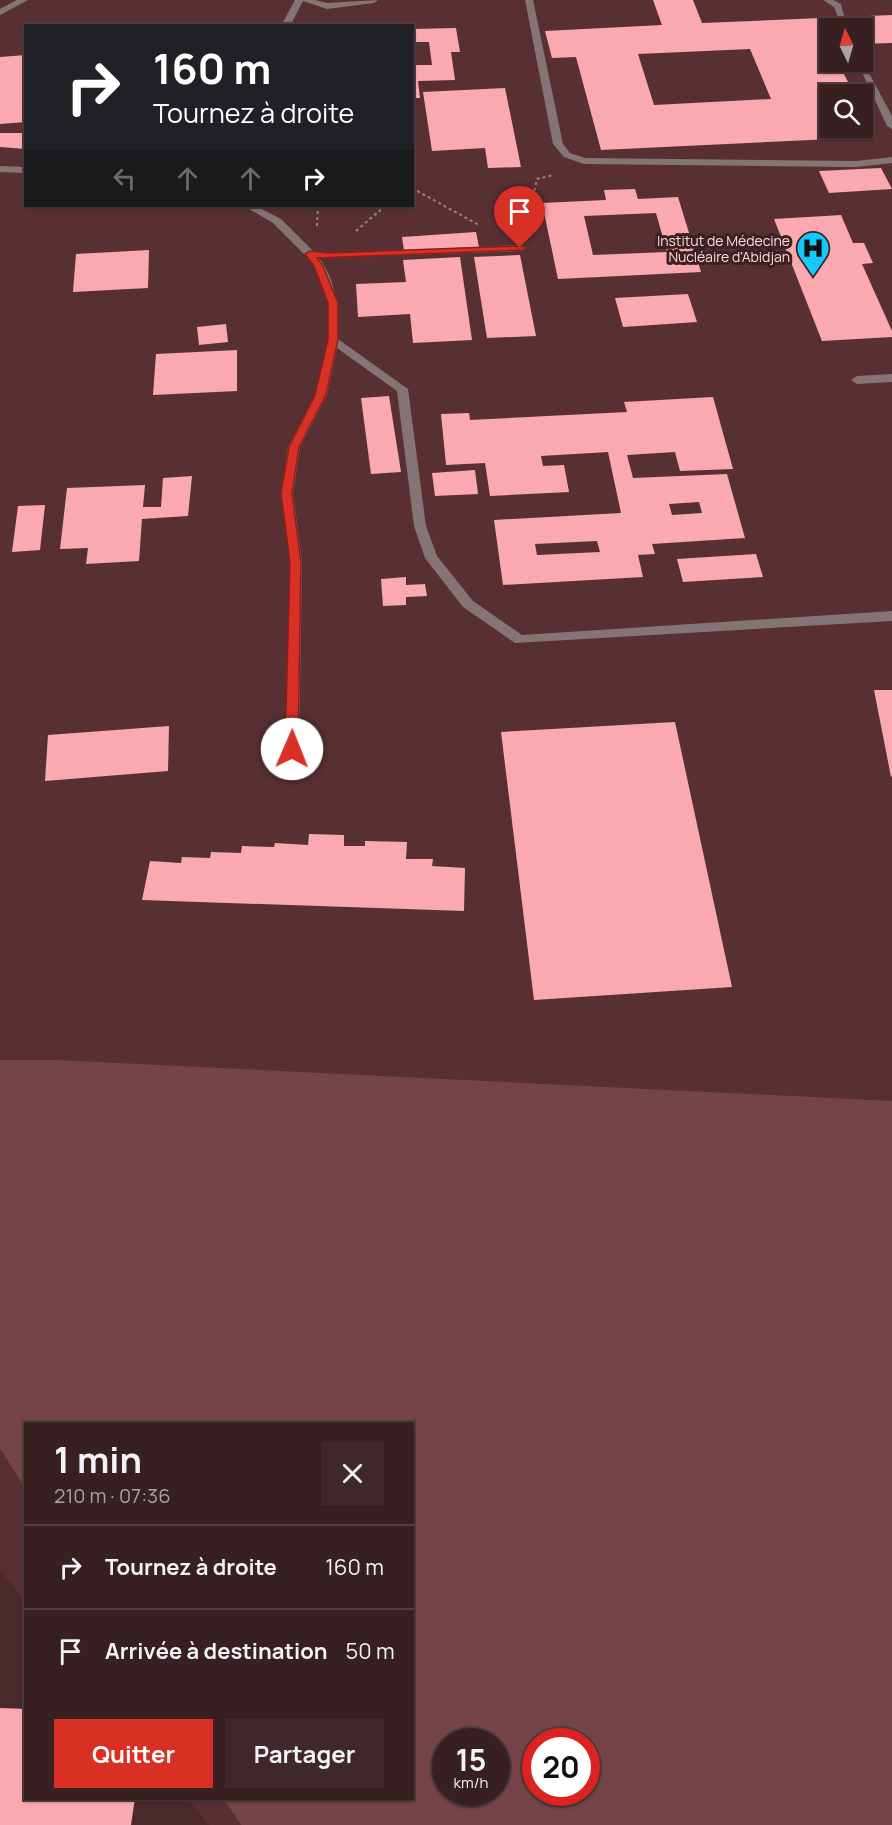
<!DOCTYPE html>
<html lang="fr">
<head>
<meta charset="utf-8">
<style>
	:root { --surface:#381f21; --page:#3f272a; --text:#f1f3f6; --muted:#aba2a5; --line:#523d3f; --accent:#d93025 }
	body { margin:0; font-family:Manrope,sans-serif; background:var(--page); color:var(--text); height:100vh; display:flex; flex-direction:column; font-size:22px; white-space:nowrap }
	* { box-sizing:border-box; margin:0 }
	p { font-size:20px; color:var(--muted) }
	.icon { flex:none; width:33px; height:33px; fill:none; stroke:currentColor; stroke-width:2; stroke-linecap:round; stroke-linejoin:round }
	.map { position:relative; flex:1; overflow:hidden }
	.panel { position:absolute; left:24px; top:1422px; width:390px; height:378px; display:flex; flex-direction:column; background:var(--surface); border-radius:0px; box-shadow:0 2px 4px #0004,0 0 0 2px var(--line) }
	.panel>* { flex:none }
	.banner { position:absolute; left:24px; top:24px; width:390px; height:183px; border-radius:0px; box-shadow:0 2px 4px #0004,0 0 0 2px var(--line); background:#202124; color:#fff; overflow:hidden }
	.needle { width:39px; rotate:355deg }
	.buttons { position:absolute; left:819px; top:18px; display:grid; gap:12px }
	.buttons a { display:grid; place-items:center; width:54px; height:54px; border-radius:0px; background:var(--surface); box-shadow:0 2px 4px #0004,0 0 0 2px var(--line); font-size:30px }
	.speed { position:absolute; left:432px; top:1728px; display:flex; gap:12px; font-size:30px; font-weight:700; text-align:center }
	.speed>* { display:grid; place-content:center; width:78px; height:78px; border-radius:50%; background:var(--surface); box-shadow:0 2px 4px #0004,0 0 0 2px var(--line); line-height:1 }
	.speed small { font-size:15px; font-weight:400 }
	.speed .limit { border:9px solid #d22; background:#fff; color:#111 }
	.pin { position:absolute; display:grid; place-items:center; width:51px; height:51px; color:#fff; margin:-62px -26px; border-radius:50% 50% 50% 0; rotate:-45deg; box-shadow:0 0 6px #0007 }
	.pin .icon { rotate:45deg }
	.me { position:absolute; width:66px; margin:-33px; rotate:1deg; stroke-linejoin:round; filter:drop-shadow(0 0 4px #0008) }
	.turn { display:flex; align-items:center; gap:21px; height:126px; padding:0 30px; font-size:27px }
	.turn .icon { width:78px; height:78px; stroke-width:2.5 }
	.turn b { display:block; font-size:42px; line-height:51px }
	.lanes { display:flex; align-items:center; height:57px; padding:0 30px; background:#0003; justify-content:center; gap:30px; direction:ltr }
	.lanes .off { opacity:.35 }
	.round { display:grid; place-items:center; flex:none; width:63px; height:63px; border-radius:0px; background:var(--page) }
	.overview { display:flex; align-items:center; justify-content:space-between; height:102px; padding:0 30px }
	h1 { font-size:36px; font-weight:700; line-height:45px }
	.primary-button { display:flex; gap:12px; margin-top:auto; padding:12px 30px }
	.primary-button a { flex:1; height:69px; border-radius:0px; background:var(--accent); color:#fff; font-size:24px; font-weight:700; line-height:69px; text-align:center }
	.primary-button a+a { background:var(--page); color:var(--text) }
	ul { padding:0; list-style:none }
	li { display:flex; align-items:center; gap:18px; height:84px; padding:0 30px; border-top:2px solid var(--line) }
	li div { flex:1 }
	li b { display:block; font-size:22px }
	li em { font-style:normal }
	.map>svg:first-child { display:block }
	.built { fill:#583034; fill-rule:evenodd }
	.green { fill:#754449; fill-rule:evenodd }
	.building { fill:#faa9b0; fill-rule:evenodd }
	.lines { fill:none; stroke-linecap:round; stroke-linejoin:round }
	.minor-tunnel { stroke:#644447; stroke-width:10; stroke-dasharray:10 4.5; stroke-linecap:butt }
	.path { stroke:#9d8183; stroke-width:2; stroke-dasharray:3 3; stroke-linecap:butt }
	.minor { fill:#857475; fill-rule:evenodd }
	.route { fill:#d93025; stroke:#8d1f18; stroke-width:1.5 }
	.labels { text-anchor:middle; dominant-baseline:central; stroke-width:6; stroke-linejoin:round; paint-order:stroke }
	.far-poi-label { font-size:14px; fill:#f5dee0; stroke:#3f1f23; text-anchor:end }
</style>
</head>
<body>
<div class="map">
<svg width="892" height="1825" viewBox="0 0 892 1825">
	<rect width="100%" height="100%" fill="#4a292c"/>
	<path class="built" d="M0,0H892V1825H209L188,1799L412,1798V1424H26L25,1601L0,1570ZM26,26H412V206H26ZM830,28H862V62H830ZM830,94H862V128H830ZM446,1742H496V1792H446ZM536,1742H586V1792H536Z"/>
	<path class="green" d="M0,1060H56L892,1101V1825H241L224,1799L412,1798V1424H26L25,1488L0,1448ZM446,1742H496V1792H446ZM536,1742H586V1792H536Z"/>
	<g class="building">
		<path d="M653,0H693L702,23L892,15V43L862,44V28H830V62H838L854,94H830V128H862V113L874,137L601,150L576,57L552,58L545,31L662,25ZM750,49L771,99L654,105L638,54Z"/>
		<polygon points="456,28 460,52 451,52 455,80 418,81 420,98 412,98 412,58 415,65 432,65 429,42 412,42 412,29"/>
		<polygon points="26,55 26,122 0,124 0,57"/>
		<polygon points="505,88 521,167 488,168 485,148 432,151 423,92"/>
		<polygon points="0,133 26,133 26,149 0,147"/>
		<polygon points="881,168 892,189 829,193 819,171"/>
		<path d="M635,189L638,199L678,197L701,272L558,279L542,203L606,200L604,190ZM656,213L667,252L593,255L584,216Z"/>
		<polygon points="841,215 853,243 864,243 873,263 862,264 892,331 892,337 822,341 774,219"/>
		<polygon points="476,232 479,247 404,251 402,237"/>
		<polygon points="149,250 148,288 73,292 76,254"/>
		<polygon points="520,255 536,336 487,338 474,257"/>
		<polygon points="460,257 472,340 413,343 410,314 358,317 356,284 406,282 403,260"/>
		<polygon points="688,294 697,322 623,327 615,298"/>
		<polygon points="226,324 228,342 199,345 197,327"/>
		<polygon points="237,350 237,391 153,395 156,354"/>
		<polygon points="389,396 401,472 371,474 361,398"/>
		<path d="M713,397L733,469L680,471L675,452L627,455L633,478L727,474L745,538L652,544L655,554L638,555L643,577L503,585L494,520L621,513L608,452L541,456L543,466L564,465L569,492L490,496L485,463L446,465L441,414L469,413L470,420L627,412L624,402ZM699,502L702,513L672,515L669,504ZM597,541L600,552L537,555L535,544Z"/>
		<polygon points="475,470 478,494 435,496 432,473"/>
		<polygon points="192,476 188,516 142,519 139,561 86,564 88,548 60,549 67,488 145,485 143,507 161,507 163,478"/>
		<polygon points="45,505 40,550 12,552 18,506"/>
		<polygon points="756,554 763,577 683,582 677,559"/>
		<polygon points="406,577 406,585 425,584 427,596 406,597 406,605 383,606 381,579"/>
		<polygon points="874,690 892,690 892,776 891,777"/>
		<polygon points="675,722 732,987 534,1000 501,732"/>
		<polygon points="169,726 168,771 45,781 48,735"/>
		<polygon points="309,834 344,835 344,846 365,846 365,841 407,842 406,859 433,859 432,866 465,868 464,911 142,900 150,861 181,863 182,857 210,858 211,852 241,853 242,846 274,847 275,843 308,845"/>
		<polygon points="0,1708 26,1709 26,1798 135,1798 131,1825 0,1825"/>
	</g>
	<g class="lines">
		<polyline class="minor-tunnel" points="842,17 847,28"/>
		<g class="path">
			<polyline points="412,188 479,225"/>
			<polyline points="317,226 318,206"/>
			<polyline points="526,226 537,179 553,175"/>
			<polyline points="356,231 385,206"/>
		</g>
		<g class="minor">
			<polygon points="17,0 28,0 0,15 0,9"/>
			<polygon points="295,0 315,0 327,3 378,0 374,3 327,9 303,1 290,26 281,26"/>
			<polygon points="525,0 533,0 563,144 570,153 585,158 856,161 892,157 892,163 856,167 584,164 564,157 553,144"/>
			<polygon points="823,0 833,0 841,4 845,19 839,19 834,7"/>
			<polygon points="862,60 892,116 892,129 887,126 857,62"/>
			<polygon points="0,166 26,167 26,173 0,172"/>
			<path d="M244,206H256L281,219L313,251L328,253L521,245L526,248L521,251L319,258C337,281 338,311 338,339L408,389L426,526L437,556L473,601L522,635L892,611V621L515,643L463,607L425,558L414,526L397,391L337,348L327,395L300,447L293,493L302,563L299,749L297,753H287L285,749L290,563L281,493L288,447L315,395L328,340V303L314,266L306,256L273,223Z"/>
			<polygon points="892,374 892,382 857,384 851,380 857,376"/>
		</g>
	</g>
	<polygon class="route" points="520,246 524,246 524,250 317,258 323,266 338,303 338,340 326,395 299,447 292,493 301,563 298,749 292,754 287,752 285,749 290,563 281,493 289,447 315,395 328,340 328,303 314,266 305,254 310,251 328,253"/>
	<defs>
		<symbol id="hospital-pin" viewBox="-11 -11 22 30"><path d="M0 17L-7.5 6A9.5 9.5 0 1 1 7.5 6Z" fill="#12cafb" stroke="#3f1f23"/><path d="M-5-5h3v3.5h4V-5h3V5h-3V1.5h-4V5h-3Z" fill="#111"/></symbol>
	</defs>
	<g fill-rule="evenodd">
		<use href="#hospital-pin" x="794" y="229" width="38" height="52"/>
	</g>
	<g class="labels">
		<g class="far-poi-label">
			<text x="790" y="240">Institut de Médecine<tspan x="790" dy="16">Nucléaire d'Abidjan</tspan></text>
		</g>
	</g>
</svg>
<div class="buttons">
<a><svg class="needle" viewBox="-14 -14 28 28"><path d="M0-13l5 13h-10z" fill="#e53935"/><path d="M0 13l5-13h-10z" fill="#aba2a5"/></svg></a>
<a><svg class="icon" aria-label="search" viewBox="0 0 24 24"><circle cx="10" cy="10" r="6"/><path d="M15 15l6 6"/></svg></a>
</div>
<div class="speed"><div>15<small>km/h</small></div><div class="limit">20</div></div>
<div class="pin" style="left:520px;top:248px;background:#d93025"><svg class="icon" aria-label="arrive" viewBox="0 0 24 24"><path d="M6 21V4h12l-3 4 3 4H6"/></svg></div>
<svg class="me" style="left:292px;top:749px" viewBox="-20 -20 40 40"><circle r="19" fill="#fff"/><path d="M0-13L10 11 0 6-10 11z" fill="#d93025"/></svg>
<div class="banner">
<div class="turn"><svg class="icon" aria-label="right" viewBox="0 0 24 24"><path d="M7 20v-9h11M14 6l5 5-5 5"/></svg><div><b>160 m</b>Tournez à droite</div></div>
<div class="lanes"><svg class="icon off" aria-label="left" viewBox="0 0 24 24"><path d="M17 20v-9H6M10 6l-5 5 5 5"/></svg><svg class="icon off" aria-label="ahead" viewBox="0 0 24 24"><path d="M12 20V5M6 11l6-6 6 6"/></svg><svg class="icon off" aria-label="ahead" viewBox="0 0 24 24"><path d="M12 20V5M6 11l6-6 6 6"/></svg><svg class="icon" aria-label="right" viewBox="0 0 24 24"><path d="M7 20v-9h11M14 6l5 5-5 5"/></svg></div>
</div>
<section class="panel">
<div class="overview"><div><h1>1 min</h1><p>210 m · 07:36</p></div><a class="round"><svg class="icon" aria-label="close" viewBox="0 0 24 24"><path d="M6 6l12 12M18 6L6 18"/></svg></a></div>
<ul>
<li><svg class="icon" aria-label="right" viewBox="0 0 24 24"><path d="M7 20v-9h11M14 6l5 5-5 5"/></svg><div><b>Tournez à droite</b></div><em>160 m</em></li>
<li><svg class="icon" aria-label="arrive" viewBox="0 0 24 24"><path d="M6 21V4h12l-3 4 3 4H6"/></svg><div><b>Arrivée à destination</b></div><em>50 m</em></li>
</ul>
<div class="primary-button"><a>Quitter</a><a>Partager</a></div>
</section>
</div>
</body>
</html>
